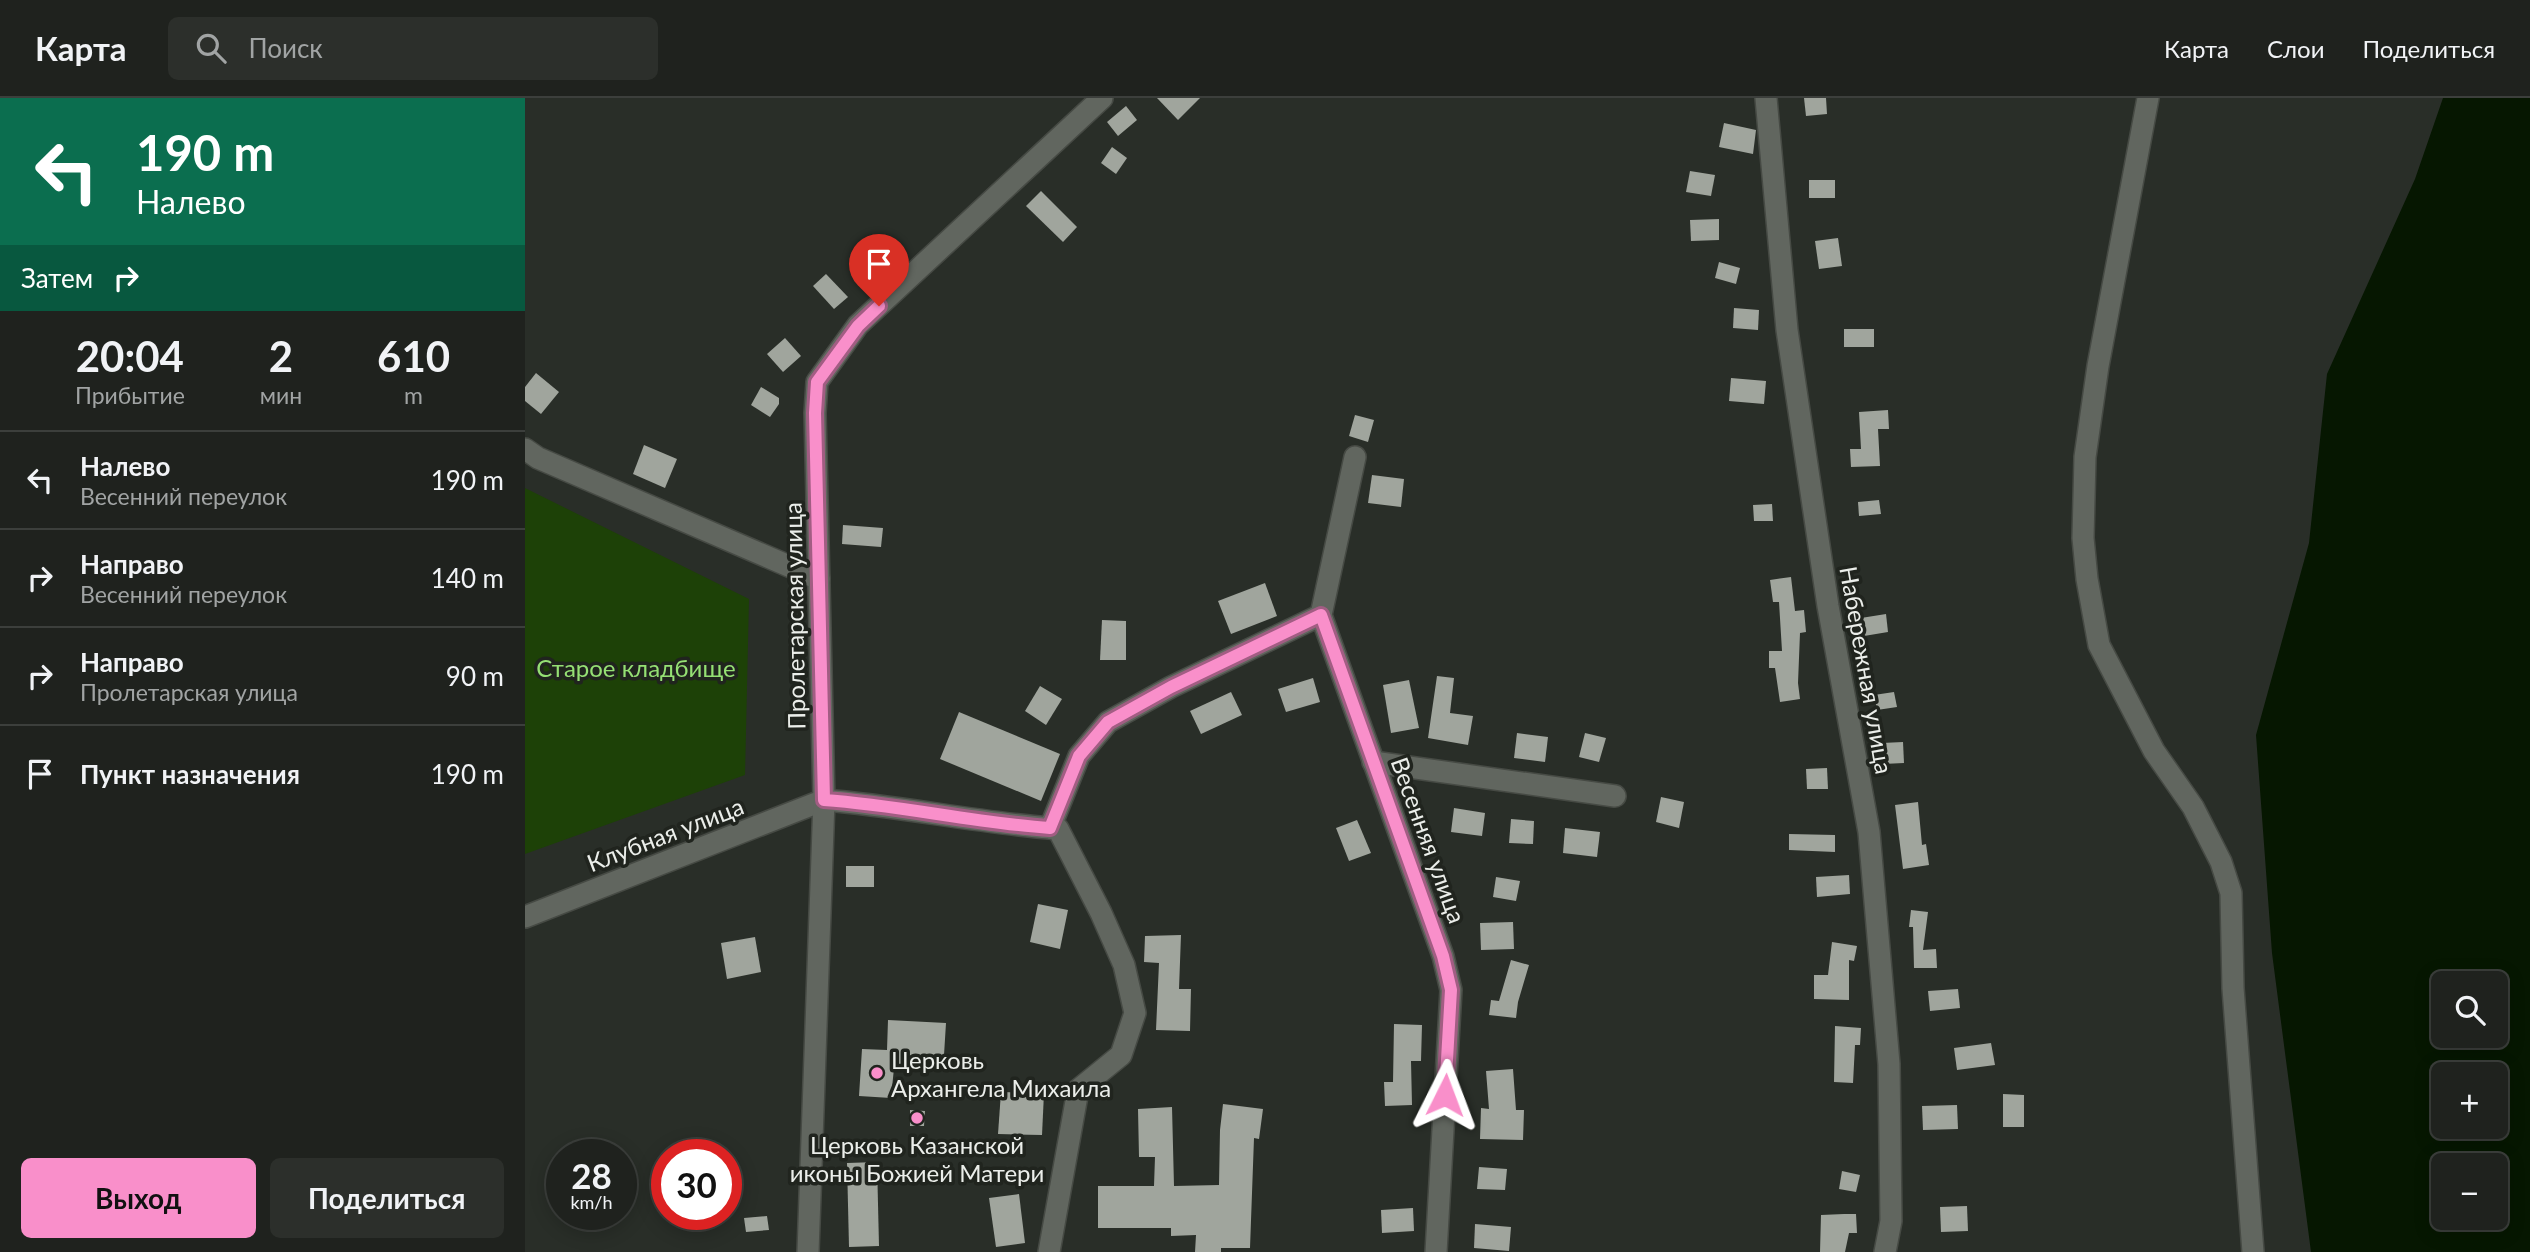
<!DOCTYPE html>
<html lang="ru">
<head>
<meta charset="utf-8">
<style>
	:root { --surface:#1f221e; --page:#2c2f2b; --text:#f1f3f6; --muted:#a1a4a4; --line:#3c3f3c; --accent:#f98fca }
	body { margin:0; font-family:Lato,sans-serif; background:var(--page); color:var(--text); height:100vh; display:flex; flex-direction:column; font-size:26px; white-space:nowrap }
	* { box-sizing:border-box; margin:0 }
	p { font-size:23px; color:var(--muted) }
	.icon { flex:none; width:38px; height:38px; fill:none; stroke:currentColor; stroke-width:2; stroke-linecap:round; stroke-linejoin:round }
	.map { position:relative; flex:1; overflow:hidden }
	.details { display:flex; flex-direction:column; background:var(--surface); width:525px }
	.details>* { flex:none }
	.hud { background:#0b6e4f; color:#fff; overflow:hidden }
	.fabs { position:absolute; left:1906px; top:873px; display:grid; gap:14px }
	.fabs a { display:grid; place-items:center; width:77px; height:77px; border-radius:10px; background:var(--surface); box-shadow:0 4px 18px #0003,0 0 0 2px var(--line); font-size:35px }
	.speed { position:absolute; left:21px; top:1041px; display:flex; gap:14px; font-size:35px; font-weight:700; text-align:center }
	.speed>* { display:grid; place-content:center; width:91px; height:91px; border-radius:50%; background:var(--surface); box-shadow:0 4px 18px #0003,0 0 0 2px var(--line); line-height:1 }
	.speed small { font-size:18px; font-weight:400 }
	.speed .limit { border:10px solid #d22; background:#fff; color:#111 }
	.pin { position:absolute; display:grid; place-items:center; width:60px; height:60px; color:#fff; margin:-72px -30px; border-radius:50% 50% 50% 0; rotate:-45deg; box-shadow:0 0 7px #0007 }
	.pin .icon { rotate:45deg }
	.me { position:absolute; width:77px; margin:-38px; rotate:3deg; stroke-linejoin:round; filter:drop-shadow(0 0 5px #0008) }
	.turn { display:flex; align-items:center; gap:24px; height:147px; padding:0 21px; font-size:32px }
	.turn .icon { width:91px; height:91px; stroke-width:2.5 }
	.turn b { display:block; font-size:49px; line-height:60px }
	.then { display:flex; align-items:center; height:66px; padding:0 21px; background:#0003; gap:14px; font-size:26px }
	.eta { display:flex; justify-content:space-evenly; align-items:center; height:119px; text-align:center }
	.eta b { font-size:42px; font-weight:700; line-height:49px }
	.primary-button { display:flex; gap:14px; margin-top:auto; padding:14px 21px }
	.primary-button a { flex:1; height:80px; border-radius:10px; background:var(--accent); color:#111; font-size:28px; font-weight:700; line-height:80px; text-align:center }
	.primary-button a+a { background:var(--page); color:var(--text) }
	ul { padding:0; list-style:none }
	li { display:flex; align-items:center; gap:21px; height:98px; padding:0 21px; border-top:2px solid var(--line) }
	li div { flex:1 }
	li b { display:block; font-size:26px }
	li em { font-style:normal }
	header { display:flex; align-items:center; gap:42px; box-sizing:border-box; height:98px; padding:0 35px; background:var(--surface); border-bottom:2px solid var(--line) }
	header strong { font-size:33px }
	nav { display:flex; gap:38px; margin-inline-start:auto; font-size:24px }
	.search { width:490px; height:63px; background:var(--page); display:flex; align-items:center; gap:18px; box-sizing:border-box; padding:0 24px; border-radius:10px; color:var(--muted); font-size:26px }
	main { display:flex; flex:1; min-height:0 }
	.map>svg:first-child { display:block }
	.green { fill:#1d4107 }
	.water { fill:#061701; fill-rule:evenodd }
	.building { fill:#a0a59d }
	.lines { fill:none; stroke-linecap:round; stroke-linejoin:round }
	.minor-casing { stroke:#464a44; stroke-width:24 }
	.minor { stroke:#61665f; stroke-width:21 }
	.route-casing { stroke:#a25d83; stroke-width:18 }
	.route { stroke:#f98fca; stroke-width:12 }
	.poi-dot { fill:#f98fca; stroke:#20241e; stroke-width:2.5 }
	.labels { text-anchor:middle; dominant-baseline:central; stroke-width:7; stroke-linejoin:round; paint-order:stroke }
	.street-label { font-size:24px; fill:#ebeeea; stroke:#20241e }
	.park-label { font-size:24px; fill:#95e074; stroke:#20241e }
	.poi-label { font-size:24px; fill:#ebeeea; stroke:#20241e; text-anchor:start }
</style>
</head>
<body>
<header>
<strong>Карта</strong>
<div class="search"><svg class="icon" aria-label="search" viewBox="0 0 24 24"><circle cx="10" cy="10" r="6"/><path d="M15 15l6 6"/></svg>Поиск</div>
<nav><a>Карта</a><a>Слои</a><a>Поделиться</a></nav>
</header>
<main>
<section class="details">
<div class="hud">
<div class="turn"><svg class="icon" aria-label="left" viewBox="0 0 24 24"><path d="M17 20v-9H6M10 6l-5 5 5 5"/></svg><div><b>190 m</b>Налево</div></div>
<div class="then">Затем<svg class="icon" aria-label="right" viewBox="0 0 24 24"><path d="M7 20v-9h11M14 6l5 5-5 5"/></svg></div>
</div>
<div class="eta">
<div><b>20:04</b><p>Прибытие</p></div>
<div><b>2</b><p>мин</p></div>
<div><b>610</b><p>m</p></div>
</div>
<ul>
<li><svg class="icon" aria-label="left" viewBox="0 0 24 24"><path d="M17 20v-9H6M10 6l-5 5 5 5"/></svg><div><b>Налево</b><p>Весенний переулок</p></div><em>190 m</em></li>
<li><svg class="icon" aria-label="right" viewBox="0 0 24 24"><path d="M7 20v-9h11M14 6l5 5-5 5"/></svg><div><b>Направо</b><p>Весенний переулок</p></div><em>140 m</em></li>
<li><svg class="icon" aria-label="right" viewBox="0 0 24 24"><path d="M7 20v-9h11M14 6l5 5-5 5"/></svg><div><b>Направо</b><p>Пролетарская улица</p></div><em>90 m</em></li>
<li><svg class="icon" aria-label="arrive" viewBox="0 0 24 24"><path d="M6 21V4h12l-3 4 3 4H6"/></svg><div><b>Пункт назначения</b></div><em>190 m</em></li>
</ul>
<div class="primary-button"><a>Выход</a><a>Поделиться</a></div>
</section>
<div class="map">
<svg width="2005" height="1154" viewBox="0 0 2005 1154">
	<rect width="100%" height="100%" fill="#292e28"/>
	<polygon class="green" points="0,390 224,501 220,677 0,756"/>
	<path class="water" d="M1918,0H2005V1154H1786L1747,855L1731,637L1784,445L1802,276L1890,81ZM1918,886H1970V938H1918ZM1918,976H1970V1029H1918ZM1918,1068H1970V1120H1918Z"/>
	<g class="building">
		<polygon points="632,0 675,0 653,22"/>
		<polygon points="1279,0 1301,0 1302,16 1281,18"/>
		<polygon points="601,8 612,22 593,38 582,24"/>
		<polygon points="1199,25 1231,32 1228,56 1194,49"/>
		<polygon points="587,49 602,60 591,76 576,65"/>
		<polygon points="1165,73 1190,77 1186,98 1161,94"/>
		<rect x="1284" y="82" width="26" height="18"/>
		<polygon points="516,93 552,129 538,144 501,108"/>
		<polygon points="1194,121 1194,142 1166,143 1165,122"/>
		<polygon points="1313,140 1317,168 1294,171 1290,143"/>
		<polygon points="1194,164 1215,170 1211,186 1190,180"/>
		<polygon points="301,176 323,199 309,211 288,188"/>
		<polygon points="1209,210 1234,212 1233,232 1208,230"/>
		<rect x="1319" y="231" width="30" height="18"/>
		<polygon points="260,240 276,258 258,274 242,256"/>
		<polygon points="11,275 34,294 16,316 0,303 0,289"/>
		<polygon points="1206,280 1241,283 1239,306 1204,303"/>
		<polygon points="236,289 254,300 254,306 245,319 226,307"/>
		<polygon points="1363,312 1364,331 1353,331 1355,368 1326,369 1325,351 1336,351 1334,314"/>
		<polygon points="830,317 849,322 843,344 824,338"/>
		<polygon points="119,347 152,361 140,390 108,376"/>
		<polygon points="847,377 879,381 876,409 843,405"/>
		<polygon points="1354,402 1356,416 1334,418 1333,404"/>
		<polygon points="1247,406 1248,423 1229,423 1228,407"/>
		<polygon points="318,427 358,430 356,449 317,446"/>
		<polygon points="1266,479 1270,513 1279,512 1281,534 1275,535 1273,585 1275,601 1255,604 1250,570 1244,570 1244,553 1257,553 1254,504 1248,504 1245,482"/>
		<polygon points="740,485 752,518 706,536 693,503"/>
		<polygon points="1361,516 1363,534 1339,538 1336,520"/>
		<polygon points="577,522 601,523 601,562 575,562"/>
		<polygon points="912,578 929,580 925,615 948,618 943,647 903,640"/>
		<polygon points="788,580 795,604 761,614 753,591"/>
		<polygon points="884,582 894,630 866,635 858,587"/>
		<polygon points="515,588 537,601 521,627 500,613"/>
		<polygon points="706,594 717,617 676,636 665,613"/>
		<polygon points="1369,594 1372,609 1352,612 1349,597"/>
		<polygon points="434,614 535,656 516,703 415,661"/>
		<polygon points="992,635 1023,639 1020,664 989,660"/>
		<polygon points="1060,635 1081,640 1074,664 1054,659"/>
		<polygon points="1378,644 1379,665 1358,666 1357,645"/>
		<polygon points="1302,670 1303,691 1282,691 1281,671"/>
		<polygon points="1136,699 1159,704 1154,730 1131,724"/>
		<polygon points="1393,704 1397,747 1401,746 1404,767 1378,771 1370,707"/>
		<polygon points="929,710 960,715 957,738 926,734"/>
		<polygon points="986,721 1009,723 1008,746 984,745"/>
		<polygon points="832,722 846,755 824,763 811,730"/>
		<polygon points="1040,730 1075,734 1072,759 1038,755"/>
		<polygon points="1264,736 1310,737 1310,754 1264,752"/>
		<rect x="321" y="768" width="28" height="21"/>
		<polygon points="1324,777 1325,796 1292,799 1291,779"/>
		<polygon points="971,779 995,783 991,803 968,799"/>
		<polygon points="513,806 543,812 535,851 505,844"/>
		<polygon points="1386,812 1403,814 1398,852 1411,851 1412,870 1389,870 1388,829 1384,829"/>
		<polygon points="988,824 989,851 956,852 955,825"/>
		<polygon points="656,837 654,891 666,891 665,933 631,932 634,865 619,864 620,838"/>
		<polygon points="230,839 236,874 202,881 196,845"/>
		<polygon points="1307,844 1332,848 1329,863 1324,862 1324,902 1289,901 1289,877 1303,877"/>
		<polygon points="986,862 1004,867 993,904 991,920 964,917 966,902 974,903"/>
		<polygon points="1433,891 1435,910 1405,913 1403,893"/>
		<polygon points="363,922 421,925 418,973 369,970 366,1000 334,998 337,951 362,952"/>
		<polygon points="869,926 897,927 896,963 886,963 887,1007 860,1008 859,984 868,984"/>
		<polygon points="1310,928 1336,930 1335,947 1330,947 1328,985 1309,984"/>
		<polygon points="1466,945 1470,967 1432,972 1429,950"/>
		<polygon points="988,971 991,1012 999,1012 998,1042 955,1041 956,1010 964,1011 961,973"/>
		<polygon points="476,994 519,995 517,1037 473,1036"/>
		<polygon points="1478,996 1499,997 1499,1029 1478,1029"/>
		<polygon points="698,1006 738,1011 734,1041 729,1040 725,1150 696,1150 696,1154 670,1154 671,1137 646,1138 646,1130 573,1130 573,1088 629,1088 630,1059 614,1059 613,1011 647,1009 649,1088 694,1087 695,1032"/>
		<polygon points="1432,1007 1433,1031 1398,1032 1397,1008"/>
		<polygon points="385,1012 400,1013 399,1028 385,1028"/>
		<polygon points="352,1064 354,1148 324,1149 322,1065"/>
		<polygon points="954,1069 982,1071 980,1092 952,1091"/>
		<polygon points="1317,1073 1335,1077 1331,1094 1314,1091"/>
		<polygon points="494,1096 500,1145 471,1149 464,1100"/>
		<polygon points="1442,1108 1443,1133 1416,1134 1415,1109"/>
		<polygon points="888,1110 889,1133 857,1135 856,1112"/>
		<polygon points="1319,1116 1331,1116 1332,1135 1324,1135 1320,1154 1295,1154 1296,1117"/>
		<polygon points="242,1118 244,1132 221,1134 219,1120"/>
		<polygon points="950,1126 986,1129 984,1153 949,1150"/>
	</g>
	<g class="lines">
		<defs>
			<g id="minor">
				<polyline points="1241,0 1262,232 1303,508 1344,734 1364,966 1366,1123 1360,1154"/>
				<polyline points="1623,0 1573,268 1560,359 1558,440 1562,481 1574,547 1629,653 1668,709 1696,764 1706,795 1708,890 1728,1154"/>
				<polyline points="0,351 13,360 294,481"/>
				<polyline points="830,359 796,517 918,858 926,892 911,1154"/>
				<polyline points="848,664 1090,698"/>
				<path d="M0,819L299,702C375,708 449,724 525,730L554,658L583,624L646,589L796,517"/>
				<polyline points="283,1154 299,702 290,315 292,284 333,227 577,0"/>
				<polyline points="524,1154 553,992 596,957 610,915 599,867 576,815 533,731 525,730"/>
			</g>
		</defs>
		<use href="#minor" class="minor-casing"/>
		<use href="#minor" class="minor"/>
	</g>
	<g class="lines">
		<defs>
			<path id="route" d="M354,208L333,228L292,284L290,315L299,702C375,707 449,725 525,730L554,658L583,624L646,589L796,517L918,858L926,892L920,997"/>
		</defs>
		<use href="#route" class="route-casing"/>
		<use href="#route" class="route"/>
	</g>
	<g class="poi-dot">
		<circle cx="352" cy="975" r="7"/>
		<circle cx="392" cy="1020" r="7"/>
	</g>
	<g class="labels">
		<g class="street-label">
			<text transform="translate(269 518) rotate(-91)">Пролетарская улица</text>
			<text transform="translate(1342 572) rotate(80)">Набережная улица</text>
			<text transform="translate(140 736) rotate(-21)">Клубная улица</text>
			<text transform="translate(904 742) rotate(70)">Весенняя улица</text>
		</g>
		<g class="park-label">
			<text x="111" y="569">Старое кладбище</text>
		</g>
		<g class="poi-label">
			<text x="366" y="961">Церковь<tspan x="366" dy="28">Архангела Михаила</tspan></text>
			<text x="392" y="1046" text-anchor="middle">Церковь Казанской<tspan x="392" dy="28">иконы Божией Матери</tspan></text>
		</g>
	</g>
</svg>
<div class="fabs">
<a><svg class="icon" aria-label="search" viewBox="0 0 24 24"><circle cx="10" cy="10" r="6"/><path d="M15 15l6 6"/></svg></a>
<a>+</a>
<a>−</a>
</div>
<div class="speed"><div>28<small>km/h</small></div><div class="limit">30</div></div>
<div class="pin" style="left:354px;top:208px;background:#d93025"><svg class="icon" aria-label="arrive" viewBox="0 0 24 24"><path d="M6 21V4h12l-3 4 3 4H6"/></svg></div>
<svg class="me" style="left:920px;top:997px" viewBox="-20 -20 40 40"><path d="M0-17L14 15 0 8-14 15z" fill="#f98fca" stroke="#fff" stroke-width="4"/></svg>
</div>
</main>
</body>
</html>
